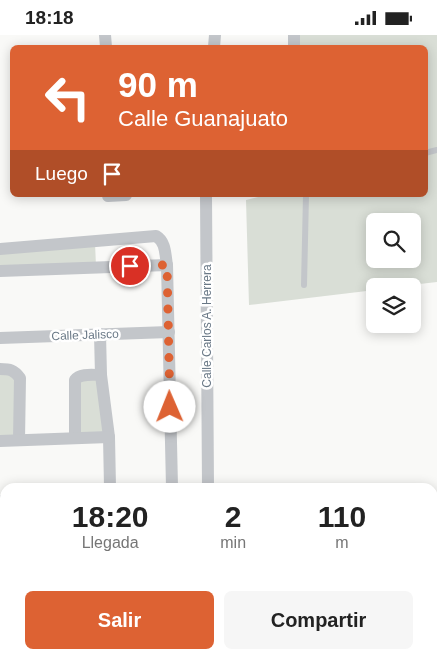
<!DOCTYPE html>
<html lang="es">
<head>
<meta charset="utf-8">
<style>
	:root { --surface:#fff; --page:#f6f6f6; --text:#222; --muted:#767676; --accent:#dd6233 }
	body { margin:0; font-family:Helvetica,sans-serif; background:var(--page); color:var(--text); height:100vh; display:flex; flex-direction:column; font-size:19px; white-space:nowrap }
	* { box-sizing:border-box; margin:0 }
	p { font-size:16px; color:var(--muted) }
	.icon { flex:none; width:28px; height:28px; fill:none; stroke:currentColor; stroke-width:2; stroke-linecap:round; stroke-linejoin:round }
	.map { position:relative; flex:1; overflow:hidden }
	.panel { position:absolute; left:0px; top:448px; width:438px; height:176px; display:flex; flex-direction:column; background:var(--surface); border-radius:15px 15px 0 0; box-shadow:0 2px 12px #0003 }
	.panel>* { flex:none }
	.top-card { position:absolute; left:10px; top:10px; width:418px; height:152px; border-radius:8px; box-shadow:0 2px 12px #0003; background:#dd6233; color:#fff; overflow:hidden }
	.fabs { position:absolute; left:366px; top:178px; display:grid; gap:10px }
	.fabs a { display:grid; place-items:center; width:55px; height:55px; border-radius:8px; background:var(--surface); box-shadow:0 2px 12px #0003; font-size:25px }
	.pin { position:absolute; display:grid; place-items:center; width:42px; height:42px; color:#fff; margin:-21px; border:2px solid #fff; border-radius:50%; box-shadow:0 1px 5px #0007 }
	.me { position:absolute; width:55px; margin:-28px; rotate:359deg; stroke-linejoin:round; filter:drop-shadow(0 0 4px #0008) }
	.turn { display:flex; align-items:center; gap:18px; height:105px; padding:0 25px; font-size:22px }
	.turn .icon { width:65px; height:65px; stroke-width:2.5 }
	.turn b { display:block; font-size:35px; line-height:42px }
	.then { display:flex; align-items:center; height:48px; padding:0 25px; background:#0003; gap:10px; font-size:19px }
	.eta { display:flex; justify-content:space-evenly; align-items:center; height:85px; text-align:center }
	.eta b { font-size:30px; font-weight:700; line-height:35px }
	.primary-button { display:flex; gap:10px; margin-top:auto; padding:10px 25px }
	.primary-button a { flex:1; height:58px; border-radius:8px; background:var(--accent); color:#fff; font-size:20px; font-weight:700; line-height:58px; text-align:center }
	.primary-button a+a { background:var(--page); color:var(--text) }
	.status { display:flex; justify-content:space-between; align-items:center; height:35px; padding:0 25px; background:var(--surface); direction:ltr }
	.status svg { height:14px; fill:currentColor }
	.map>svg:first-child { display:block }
	.green { fill:#d9ded6; fill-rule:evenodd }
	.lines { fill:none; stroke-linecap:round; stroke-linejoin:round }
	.service { stroke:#c3c6ca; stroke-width:6 }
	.minor { stroke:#c3c6ca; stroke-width:12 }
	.route { stroke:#dd6233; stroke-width:9; stroke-dasharray:0 16.2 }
	.labels { text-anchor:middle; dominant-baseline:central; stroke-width:5; stroke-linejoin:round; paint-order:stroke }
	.street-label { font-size:12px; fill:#697886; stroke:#fff }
</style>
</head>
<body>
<div class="status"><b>18:18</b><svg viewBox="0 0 49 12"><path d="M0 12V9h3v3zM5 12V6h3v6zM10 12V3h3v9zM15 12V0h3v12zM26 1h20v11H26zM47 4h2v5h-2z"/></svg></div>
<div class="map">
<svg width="437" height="623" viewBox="0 0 437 623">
	<rect width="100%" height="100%" fill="#f9f9f7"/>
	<g class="green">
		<path d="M292,0H437V247L402,251H375V255L249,270L246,165L266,160H425V12H293ZM375,186H412V224H375Z"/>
		<polygon points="95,208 96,231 0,235 0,216"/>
		<polygon points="0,337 15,339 18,403 0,404"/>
		<polygon points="100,343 106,400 78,401 77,344"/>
		<polygon points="5,467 5,532 0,533 0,468"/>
	</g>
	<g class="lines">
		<g class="service">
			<polyline points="425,118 437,115"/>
			<polyline points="304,250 306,160"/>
		</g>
		<g class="minor">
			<polyline points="105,0 106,12"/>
			<polyline points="214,12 215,0"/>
			<polyline points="294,12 294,0"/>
			<polyline points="206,160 208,452"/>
			<polyline points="108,161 126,160"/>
			<path d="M0,214L156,201C166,207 165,219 167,230L172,452"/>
			<polyline points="0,236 167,230"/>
			<polyline points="100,299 101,340 109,402 110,452"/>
			<polyline points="0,303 169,297"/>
			<path d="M0,334C10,334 14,335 20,343L19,405"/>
			<path d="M75,403V345C80,338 93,340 101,340"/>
			<polyline points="0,406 109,402"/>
			<polyline points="0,466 5,466"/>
			<polyline points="0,534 5,533"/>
			<polyline points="0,576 5,576"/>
			<polyline points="0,595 5,595"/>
			<polyline points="175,619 175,623"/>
			<polyline points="212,619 212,623"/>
			<polyline points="102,623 102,619"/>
		</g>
	</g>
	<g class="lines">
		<polyline class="route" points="130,231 167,230 170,372"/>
	</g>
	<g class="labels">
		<g class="street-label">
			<text transform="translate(207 291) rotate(-90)">Calle Carlos A. Herrera</text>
			<text transform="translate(85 300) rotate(-2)">Calle Jalisco</text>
		</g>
	</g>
</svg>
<div class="fabs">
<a><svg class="icon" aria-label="search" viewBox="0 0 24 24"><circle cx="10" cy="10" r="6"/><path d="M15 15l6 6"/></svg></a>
<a><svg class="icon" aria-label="layers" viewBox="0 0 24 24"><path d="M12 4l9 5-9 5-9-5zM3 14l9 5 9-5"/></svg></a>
</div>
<div class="pin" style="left:130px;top:231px;background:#d93025"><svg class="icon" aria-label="arrive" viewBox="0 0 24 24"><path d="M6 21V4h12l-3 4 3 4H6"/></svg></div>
<svg class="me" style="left:170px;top:372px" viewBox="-20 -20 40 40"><circle r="19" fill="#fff"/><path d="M0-13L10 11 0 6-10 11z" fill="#dd6233"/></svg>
<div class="top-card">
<div class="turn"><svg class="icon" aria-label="left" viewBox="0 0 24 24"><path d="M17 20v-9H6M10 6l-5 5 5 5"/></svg><div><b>90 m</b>Calle Guanajuato</div></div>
<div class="then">Luego<svg class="icon" aria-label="arrive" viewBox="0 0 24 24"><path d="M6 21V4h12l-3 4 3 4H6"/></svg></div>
</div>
<section class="panel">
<div class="eta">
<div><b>18:20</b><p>Llegada</p></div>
<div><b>2</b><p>min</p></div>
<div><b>110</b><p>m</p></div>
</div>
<div class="primary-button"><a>Salir</a><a>Compartir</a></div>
</section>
</div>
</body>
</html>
